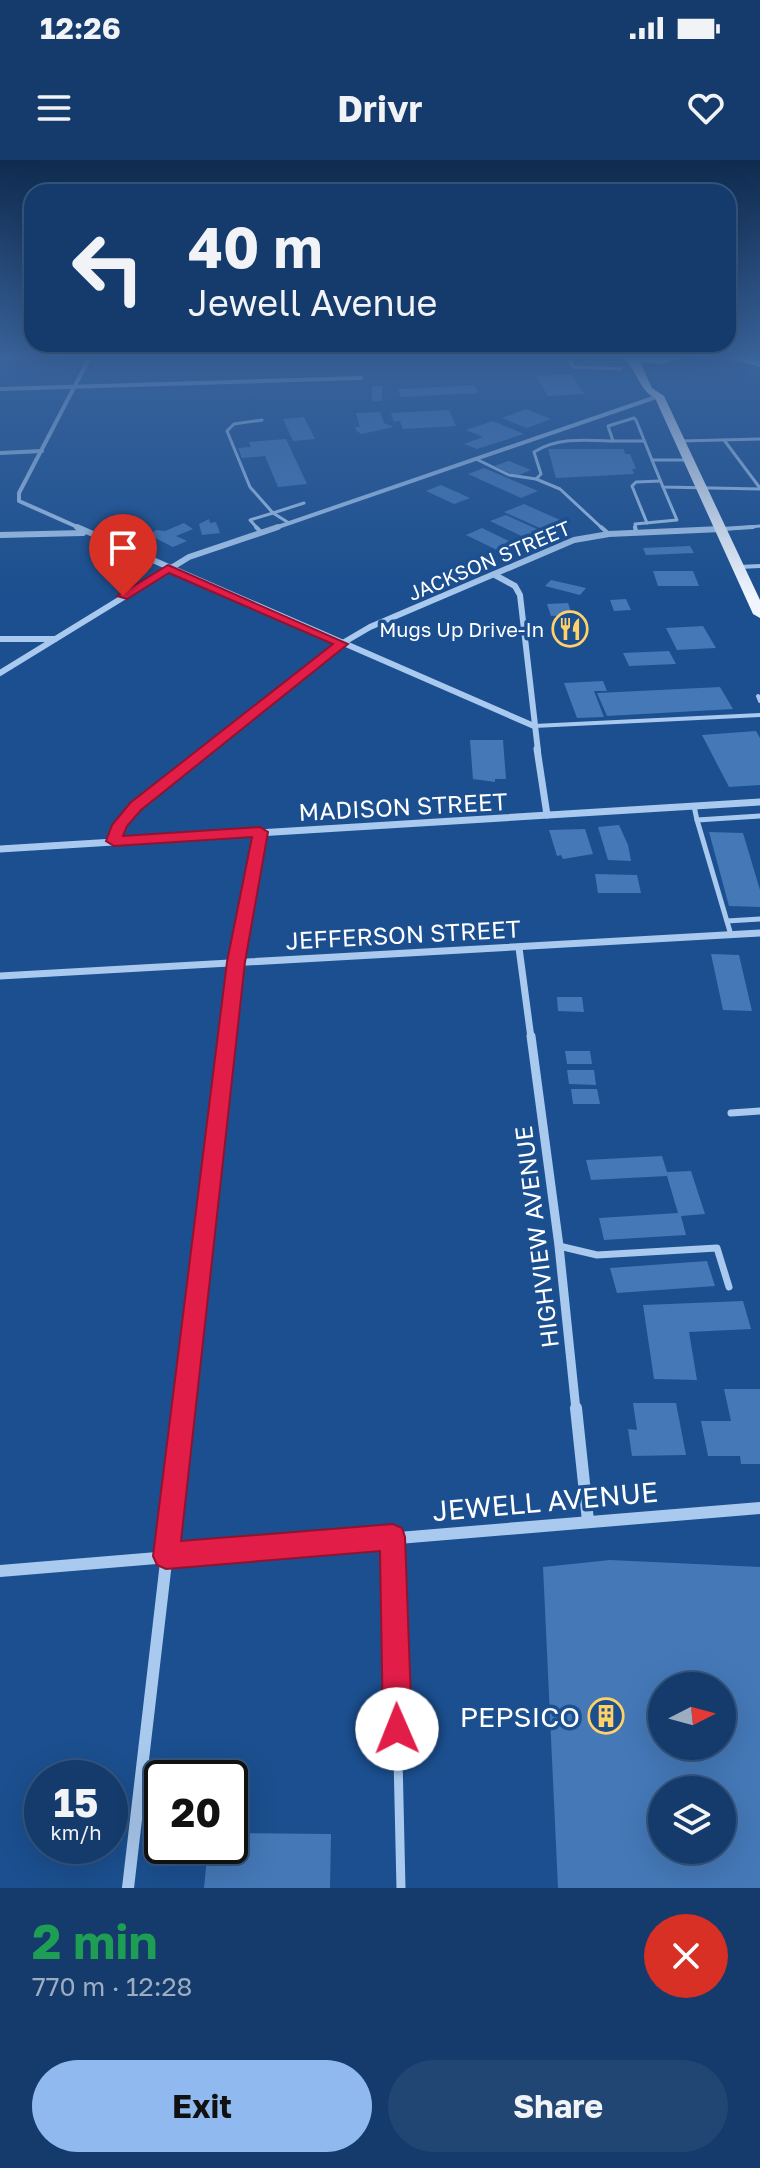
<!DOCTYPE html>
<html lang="en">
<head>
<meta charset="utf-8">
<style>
	:root { --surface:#143b6b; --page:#214673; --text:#f1f3f6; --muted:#9dadc1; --line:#33557e; --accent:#90b9f0 }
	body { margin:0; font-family:"Golos Text",sans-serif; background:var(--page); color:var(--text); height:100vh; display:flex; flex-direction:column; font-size:30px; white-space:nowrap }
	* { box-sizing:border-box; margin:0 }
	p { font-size:26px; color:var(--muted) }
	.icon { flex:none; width:44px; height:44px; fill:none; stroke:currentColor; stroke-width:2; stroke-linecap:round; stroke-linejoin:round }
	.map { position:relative; height:1728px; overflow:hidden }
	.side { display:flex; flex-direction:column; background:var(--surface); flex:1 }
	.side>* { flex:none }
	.hud { position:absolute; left:24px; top:24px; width:712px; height:168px; border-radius:24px; box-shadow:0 8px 32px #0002,0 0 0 2px var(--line); background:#143b6b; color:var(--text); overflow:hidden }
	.needle { width:52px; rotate:84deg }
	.controls { position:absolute; left:648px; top:1512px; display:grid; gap:16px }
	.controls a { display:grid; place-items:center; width:88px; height:88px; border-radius:50%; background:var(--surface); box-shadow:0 8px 32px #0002,0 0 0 2px var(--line); font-size:40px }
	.speed { position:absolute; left:24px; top:1600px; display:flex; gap:16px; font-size:40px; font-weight:700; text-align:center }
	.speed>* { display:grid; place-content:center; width:104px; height:104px; border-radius:50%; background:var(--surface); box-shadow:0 8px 32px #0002,0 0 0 2px var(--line); line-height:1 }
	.speed small { font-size:20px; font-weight:400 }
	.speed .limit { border:4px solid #111; border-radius:12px; background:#fff; color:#111 }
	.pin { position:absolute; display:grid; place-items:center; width:68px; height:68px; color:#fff; margin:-82px -34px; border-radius:50% 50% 50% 0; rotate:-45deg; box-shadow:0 0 8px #0007 }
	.pin .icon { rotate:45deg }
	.me { position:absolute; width:88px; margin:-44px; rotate:359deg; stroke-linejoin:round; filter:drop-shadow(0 0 6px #0008) }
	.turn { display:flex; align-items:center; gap:28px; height:168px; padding:0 32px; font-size:36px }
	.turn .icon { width:104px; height:104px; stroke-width:2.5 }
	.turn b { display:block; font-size:56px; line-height:68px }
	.round { display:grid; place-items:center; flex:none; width:84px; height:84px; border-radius:42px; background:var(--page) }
	.summary { display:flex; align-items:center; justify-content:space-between; height:136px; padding:0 32px }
	h1 { font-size:48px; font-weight:700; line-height:60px; color:#1e9e55 }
	.primary-button { display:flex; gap:16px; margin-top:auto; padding:16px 32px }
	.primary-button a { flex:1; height:92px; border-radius:48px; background:var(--accent); color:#111; font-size:32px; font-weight:700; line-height:92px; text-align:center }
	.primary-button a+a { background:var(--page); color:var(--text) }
	.status { display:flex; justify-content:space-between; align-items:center; height:56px; padding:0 40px; background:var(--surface); direction:ltr }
	.status svg { height:22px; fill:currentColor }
	header { display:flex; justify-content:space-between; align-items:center; height:104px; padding:0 32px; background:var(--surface); font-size:36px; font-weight:700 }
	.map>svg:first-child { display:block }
	.building { fill:#4478b7; fill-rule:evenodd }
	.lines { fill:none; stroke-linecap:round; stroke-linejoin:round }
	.lane-far4 { stroke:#a9c9ee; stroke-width:3 }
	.lane-far3 { stroke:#a9c9ee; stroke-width:4 }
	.lane-far2 { stroke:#a9c9ee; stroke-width:5 }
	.lane-far1 { stroke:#a9c9ee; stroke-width:7 }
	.lane { stroke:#a9c9ee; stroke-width:9 }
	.street-far4 { stroke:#a9c9ee; stroke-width:4 }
	.street-far3 { stroke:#a9c9ee; stroke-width:6 }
	.street-far2 { stroke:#a9c9ee; stroke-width:7 }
	.street-far1 { stroke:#a9c9ee; stroke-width:9 }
	.street { stroke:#a9c9ee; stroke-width:12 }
	.primary { fill:#f0f6ff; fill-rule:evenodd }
	.highway { fill:#fff; fill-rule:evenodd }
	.route { fill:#e11d48; stroke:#92132f; stroke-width:2 }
	.labels { text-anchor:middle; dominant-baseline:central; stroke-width:7; stroke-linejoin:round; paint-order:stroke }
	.far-street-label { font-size:20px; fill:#fff; stroke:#1b4f8f }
	.far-poi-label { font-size:20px; fill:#fff; stroke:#1b4f8f; text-anchor:end }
	.street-label { font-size:24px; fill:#fff; stroke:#1b4f8f }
	.near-street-label { font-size:28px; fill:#fff; stroke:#1b4f8f }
	.near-poi-label { font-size:28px; fill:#fff; stroke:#1b4f8f; text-anchor:end }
</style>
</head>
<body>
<div class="status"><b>12:26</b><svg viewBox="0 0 49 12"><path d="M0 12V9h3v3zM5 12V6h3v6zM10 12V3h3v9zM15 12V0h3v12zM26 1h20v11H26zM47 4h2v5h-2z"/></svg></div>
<header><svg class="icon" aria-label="menu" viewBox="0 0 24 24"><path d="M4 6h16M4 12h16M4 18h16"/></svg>Drivr<svg class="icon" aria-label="heart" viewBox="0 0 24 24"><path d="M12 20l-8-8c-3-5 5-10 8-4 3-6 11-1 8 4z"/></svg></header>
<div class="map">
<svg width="760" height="1728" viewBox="0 0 760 1728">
	<rect width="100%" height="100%" fill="#1b4f8f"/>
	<g class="building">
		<polygon points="571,214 584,234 548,236 536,216"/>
		<polygon points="474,225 478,233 401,237 398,229"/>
		<rect x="372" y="226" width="10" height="15"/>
		<polygon points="526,249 551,259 527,268 502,258"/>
		<polygon points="449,250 456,266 403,269 400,261 394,262 391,253"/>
		<polygon points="380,252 384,263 394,267 361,274 356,270 355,267 360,267 356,253"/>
		<polygon points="304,257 315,279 293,281 283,259"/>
		<polygon points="493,261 524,274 477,289 464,284 483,277 466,270"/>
		<polygon points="286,279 307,324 278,327 265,296 242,298 238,288 251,287 249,282"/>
		<polygon points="548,289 624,289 625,294 630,294 636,309 632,309 634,314 556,318"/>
		<polygon points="509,301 531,310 516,316 494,306"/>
		<polygon points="484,308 538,331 521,338 468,314"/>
		<polygon points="441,325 470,338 454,344 426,331"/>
		<polygon points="524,344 569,364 549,372 504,352"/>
		<polygon points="506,355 548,374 532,381 490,361"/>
		<polygon points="209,359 210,363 216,362 220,373 202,375 199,364"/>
		<polygon points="138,362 138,372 124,374 119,365"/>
		<polygon points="184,363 193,369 176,376 187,381 173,387 149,375 156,370 165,371"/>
		<polygon points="482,368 515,384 499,391 466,375"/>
		<polygon points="690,386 694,393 646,395 643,388"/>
		<polygon points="653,411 693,411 699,426 658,426"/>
		<polygon points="551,420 586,428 580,435 545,426"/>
		<polygon points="626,439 631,450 614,451 610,440"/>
		<polygon points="568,443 572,455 551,456 547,444"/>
		<polygon points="557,463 581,463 584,475 560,475"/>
		<polygon points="703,466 716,488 677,490 666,468"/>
		<polygon points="669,491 676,504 629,506 623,493"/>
		<polygon points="603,521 607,531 594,531 604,557 577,558 564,523"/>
		<polygon points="720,527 733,549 607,556 597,533"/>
		<polygon points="756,571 760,578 760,625 729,627 702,575"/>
		<polygon points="470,580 503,580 506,619 495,619 495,622 473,619"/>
		<polygon points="619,665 628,685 631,701 608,700 598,667"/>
		<polygon points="585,669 593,694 563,699 561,695 557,696 549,670"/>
		<polygon points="709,672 743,673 760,730 760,747 729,746"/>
		<polygon points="595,714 637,715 641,733 598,733"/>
		<polygon points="711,794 739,795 752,851 723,850"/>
		<polygon points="557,837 582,837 584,852 558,851"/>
		<polygon points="565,891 590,891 592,904 567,904"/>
		<polygon points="567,910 594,910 596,925 569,924"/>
		<polygon points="571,929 597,929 600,944 573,944"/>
		<polygon points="662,996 667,1012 691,1011 705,1054 681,1056 686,1075 604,1080 599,1058 678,1053 667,1016 591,1020 586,1000"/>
		<polygon points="707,1101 715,1126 617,1133 610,1108"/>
		<polygon points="743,1141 751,1169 689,1172 697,1220 654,1219 643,1145"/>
		<polygon points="724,1229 760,1229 760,1304 741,1304 740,1296 708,1296 701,1261 731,1261"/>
		<polygon points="633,1243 676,1243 686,1295 632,1296 628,1269 637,1270"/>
		<path d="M610,1400L760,1407V1728H558L543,1407ZM662,1526H722V1586H662ZM662,1630H722V1690H662Z"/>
		<polygon points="230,1673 331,1674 330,1728 204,1728 208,1686 230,1686"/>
	</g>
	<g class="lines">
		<g class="lane-far4">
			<polyline points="567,195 573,207 621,209"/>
			<polyline points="262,260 234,264 227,271 250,327 273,353 304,343"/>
			<polyline points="724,280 760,328"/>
			<polyline points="644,281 613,281 608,266 634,258 636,260 652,300"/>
			<polyline points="681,281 760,279"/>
			<polyline points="476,299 509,315 536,319 560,329 603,369"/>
			<polyline points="690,300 652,300 663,327 760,329"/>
			<path d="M536,319L541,314L534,292C558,277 586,280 613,281"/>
			<polyline points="647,363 632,326 636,322 660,321"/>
			<polyline points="258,369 250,360 273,353 289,363"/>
			<polyline points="636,369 635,364 677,360 663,327"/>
			<polyline points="727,369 760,366"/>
		</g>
		<g class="lane-far3">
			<polyline points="256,367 261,372"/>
			<polyline points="601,367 609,374"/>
			<polyline points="635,367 636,373"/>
			<polyline points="721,369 753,367"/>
			<polyline points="739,407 760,406"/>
			<polyline points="758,536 760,541"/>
			<polyline points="534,566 760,555"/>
		</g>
		<g class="lane-far2">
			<polyline points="694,646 697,660 760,656"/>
			<polyline points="697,660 731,775"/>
			<polyline points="727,761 760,759"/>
		</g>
		<g class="lane-far1">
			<polyline points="731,953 760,951"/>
			<polyline points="559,1086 597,1095 717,1088 729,1127"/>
		</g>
		<polyline class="lane" points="393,1380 401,1728"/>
		<g class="street-far4">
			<polyline points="0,229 361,218"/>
			<polyline points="0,293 42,291"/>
			<polyline points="82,369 19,341 19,333 91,195"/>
			<polyline points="272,369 659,236"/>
		</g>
		<g class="street-far3">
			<polyline points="77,367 534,566"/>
			<polyline points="0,375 83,373"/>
			<polyline points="495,415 515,426 520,435 538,591"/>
			<polyline points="0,479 55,479"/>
			<polyline points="0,513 189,397 278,367"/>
			<polyline points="206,591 341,484 370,467 574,380 609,374 721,369"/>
		</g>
		<g class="street-far2">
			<polyline points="537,589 547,655"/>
			<path d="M114,681C127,641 176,614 208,589"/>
			<polyline points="0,689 760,642"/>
			<polyline points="519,788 531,878"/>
			<polyline points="0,816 760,773"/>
			<polyline points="227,878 236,802 260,672"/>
		</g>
		<g class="street-far1">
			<polyline points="531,876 559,1086 576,1250"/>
			<polyline points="184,1250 227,876"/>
		</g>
		<g class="street">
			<polyline points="576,1248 588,1361"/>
			<polyline points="0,1411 760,1348"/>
			<polyline points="128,1728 184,1248"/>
		</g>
		<path class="primary" d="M628,195L663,198L687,195L664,204L640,202L652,228L664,236L760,440V458L753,454L655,238C637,228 639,211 622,198Z"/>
		<g class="highway">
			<polygon points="693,195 681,199 675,196 676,195"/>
			<polygon points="721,195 740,195 760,201 760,207"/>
		</g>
	</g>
	<linearGradient id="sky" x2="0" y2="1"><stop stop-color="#0f2b4f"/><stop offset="0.45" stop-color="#39639b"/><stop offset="1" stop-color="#39639b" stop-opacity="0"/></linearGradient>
	<rect width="760" height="437" fill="url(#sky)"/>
	<polygon class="route" points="168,405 348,484 141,650 127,666 123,676 260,667 268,672 245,802 181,1381 393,1364 402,1368 405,1377 412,1569 407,1579 397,1583 387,1579 383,1569 380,1391 166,1409 157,1405 153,1396 227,802 252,677 114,686 106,681 112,665 130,643 333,484 169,413 127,439 117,436"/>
	<defs>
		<symbol id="restaurant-ring" viewBox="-11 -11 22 22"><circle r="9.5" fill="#1b4f8f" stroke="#ffd166" stroke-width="1.5"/><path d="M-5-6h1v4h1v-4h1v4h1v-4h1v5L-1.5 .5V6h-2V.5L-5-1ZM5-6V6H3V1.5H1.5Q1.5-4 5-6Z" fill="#ffd166"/></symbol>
		<symbol id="building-ring" viewBox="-11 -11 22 22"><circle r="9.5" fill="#1b4f8f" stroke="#ffd166" stroke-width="1.5"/><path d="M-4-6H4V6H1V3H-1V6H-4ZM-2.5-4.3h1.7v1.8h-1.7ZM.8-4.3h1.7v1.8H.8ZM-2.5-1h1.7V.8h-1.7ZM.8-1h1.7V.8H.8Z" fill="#ffd166"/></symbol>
	</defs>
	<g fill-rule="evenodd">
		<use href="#restaurant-ring" x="550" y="449" width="40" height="40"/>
		<use href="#building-ring" x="586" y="1536" width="40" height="40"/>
	</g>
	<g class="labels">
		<g class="far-street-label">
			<text transform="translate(489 400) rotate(-23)">JACKSON STREET</text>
		</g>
		<g class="far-poi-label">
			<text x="544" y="469">Mugs Up Drive-In</text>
		</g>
		<g class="street-label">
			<text transform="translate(403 646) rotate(-3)">MADISON STREET</text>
			<text transform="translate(403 774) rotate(-3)">JEFFERSON STREET</text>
			<text transform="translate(536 1077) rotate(-97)">HIGHVIEW AVENUE</text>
		</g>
		<g class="near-street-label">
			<text transform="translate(545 1341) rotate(-5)">JEWELL AVENUE</text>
		</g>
		<g class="near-poi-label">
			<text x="580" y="1556">PEPSICO</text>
		</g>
	</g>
</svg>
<div class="controls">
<a><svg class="needle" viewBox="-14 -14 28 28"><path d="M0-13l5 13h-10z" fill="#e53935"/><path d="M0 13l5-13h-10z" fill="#9dadc1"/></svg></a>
<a><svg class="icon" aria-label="layers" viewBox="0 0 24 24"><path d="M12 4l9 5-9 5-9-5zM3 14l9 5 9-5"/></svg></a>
</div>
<div class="speed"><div>15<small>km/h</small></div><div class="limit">20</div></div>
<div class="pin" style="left:123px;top:436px;background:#d93025"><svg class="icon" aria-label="arrive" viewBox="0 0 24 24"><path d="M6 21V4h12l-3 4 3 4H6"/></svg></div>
<svg class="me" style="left:397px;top:1569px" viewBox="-20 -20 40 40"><circle r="19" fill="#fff"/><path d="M0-13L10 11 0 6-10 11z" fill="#e11d48"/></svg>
<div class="hud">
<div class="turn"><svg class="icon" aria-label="left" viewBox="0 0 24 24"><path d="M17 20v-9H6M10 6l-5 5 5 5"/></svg><div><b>40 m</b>Jewell Avenue</div></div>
</div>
</div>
<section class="side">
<div class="summary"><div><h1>2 min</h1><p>770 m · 12:28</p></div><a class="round" style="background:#d93025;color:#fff"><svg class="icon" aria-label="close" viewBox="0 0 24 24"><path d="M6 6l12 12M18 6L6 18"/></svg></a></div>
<div class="primary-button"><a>Exit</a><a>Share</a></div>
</section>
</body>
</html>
